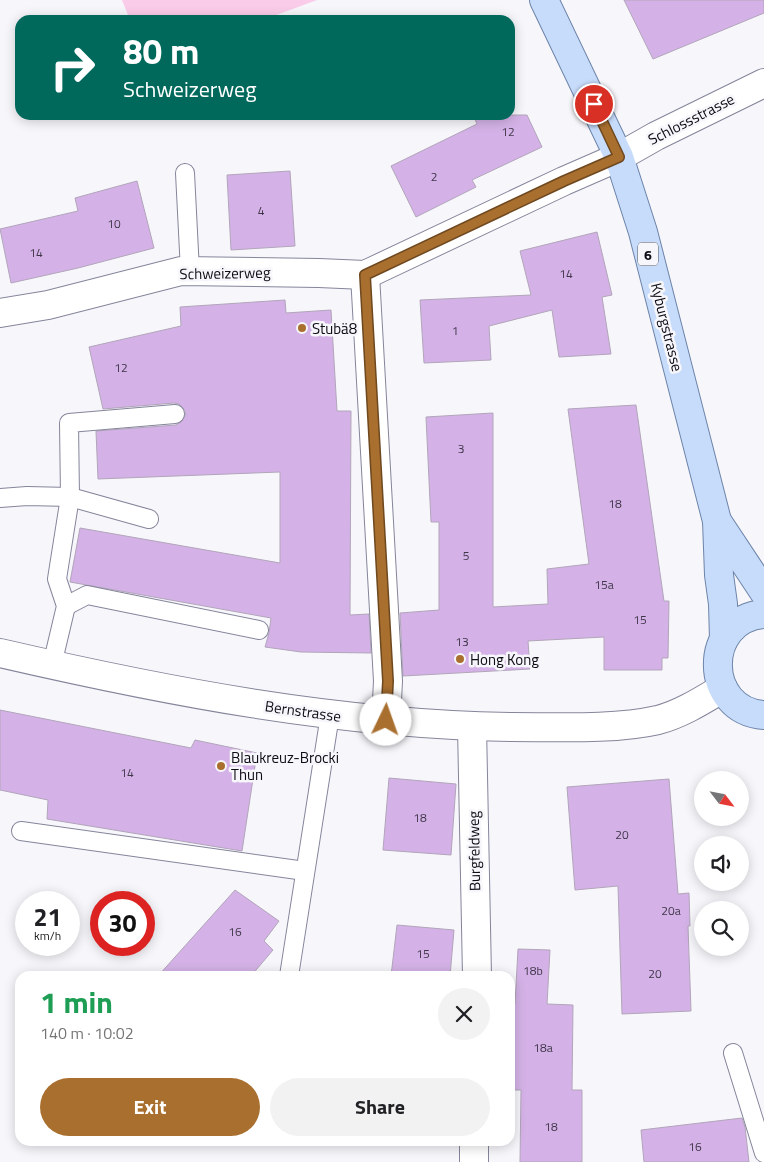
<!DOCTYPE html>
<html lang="en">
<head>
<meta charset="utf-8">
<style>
	:root { --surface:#fff; --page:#f2f2f2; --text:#202124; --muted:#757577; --accent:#a96f2f }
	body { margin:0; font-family:"Titillium Web",sans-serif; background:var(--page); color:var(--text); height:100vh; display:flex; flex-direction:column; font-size:19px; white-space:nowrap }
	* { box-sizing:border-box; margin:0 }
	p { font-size:16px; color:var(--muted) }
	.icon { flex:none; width:28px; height:28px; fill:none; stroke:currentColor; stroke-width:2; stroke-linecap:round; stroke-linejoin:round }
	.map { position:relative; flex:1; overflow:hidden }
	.drawer { position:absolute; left:15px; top:971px; width:500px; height:175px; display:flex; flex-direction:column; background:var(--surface); border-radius:15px; box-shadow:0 2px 12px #0003 }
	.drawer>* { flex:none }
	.top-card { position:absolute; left:15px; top:15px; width:500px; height:105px; border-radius:15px; box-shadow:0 2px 12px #0003; background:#00695c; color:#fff; overflow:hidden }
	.needle { width:32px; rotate:122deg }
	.fabs { position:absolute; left:694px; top:771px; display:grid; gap:10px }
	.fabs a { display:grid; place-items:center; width:55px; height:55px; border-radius:50%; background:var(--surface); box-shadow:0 2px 12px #0003; font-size:25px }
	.speed { position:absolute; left:15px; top:891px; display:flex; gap:10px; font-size:25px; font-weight:700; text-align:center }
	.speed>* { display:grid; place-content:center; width:65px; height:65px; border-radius:50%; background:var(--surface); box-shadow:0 2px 12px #0003; line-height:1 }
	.speed small { font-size:12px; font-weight:400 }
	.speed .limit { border:8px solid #d22; background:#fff; color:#111 }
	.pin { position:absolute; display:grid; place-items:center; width:42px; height:42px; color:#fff; margin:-21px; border:2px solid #fff; border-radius:50%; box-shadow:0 1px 5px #0007 }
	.me { position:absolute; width:55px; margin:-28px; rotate:3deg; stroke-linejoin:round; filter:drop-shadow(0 0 4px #0008) }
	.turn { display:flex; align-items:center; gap:18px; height:105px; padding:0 25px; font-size:22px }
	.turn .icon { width:65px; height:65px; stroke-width:2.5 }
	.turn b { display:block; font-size:35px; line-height:42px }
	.round { display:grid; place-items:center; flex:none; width:52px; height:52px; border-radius:26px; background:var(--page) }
	.headline { display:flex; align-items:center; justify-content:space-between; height:85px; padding:0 25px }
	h1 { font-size:30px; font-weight:700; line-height:38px; color:#1e9e55 }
	.primary-button { display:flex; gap:10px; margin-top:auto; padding:10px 25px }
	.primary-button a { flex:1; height:58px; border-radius:30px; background:var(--accent); color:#fff; font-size:20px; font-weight:700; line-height:58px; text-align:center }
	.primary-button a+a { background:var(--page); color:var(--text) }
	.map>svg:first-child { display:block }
	.green { fill:#fbcce9 }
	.building { fill:#d4b2e7; stroke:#b2a5ba }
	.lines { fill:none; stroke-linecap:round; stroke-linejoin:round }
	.lane-casing { stroke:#85859b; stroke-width:20 }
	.street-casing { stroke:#85859b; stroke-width:30 }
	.secondary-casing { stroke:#85859b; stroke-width:30 }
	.primary-casing { stroke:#6d84a9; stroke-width:30 }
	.lane { stroke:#fff; stroke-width:18 }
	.street { stroke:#fff; stroke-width:28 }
	.secondary { stroke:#fff; stroke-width:28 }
	.primary { stroke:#c7dcfb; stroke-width:28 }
	.route-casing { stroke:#6e481f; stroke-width:12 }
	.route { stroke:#a96f2f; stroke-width:9 }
	.poi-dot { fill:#a96f2f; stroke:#f6f6fb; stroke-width:2 }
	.labels { text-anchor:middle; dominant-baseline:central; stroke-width:5; stroke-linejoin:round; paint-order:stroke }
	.number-label { font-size:12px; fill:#3f3649 }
	.shield { fill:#f6f6fb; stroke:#535259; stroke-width:1 }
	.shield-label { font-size:14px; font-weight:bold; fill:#0d0c14 }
	.street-label { font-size:15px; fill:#0d0c14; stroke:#f6f6fb }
	.poi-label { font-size:15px; fill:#0d0c14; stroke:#f6f6fb; text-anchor:start }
</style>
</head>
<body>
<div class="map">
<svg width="764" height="1162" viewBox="0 0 764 1162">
	<rect width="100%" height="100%" fill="#f6f6fb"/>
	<polygon class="green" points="122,0 317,0 263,20 130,20"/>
	<g class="building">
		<polygon points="624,0 764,0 764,13 653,59"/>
		<polygon points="473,115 527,115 542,147 472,180 476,187 416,217 391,166 477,124"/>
		<polygon points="290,171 295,246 231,250 227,175"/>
		<polygon points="137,181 154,248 78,268 11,283 0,229 78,211 75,198"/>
		<polygon points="597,232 612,295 602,297 611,354 559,357 552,310 489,326 491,360 424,363 420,300 531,295 520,251"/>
		<polygon points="285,300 286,313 331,310 337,411 351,411 350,615 369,614 371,653 301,652 265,647 269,633 271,618 70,582 80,528 280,563 280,472 98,479 96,431 176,425 181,422 186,414 183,408 179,404 174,403 103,409 89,347 181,326 180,307"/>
		<polygon points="636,405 664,601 669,601 668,658 662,658 662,670 604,670 604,637 528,641 530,669 403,676 400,613 439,610 439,522 431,522 426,417 493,413 493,607 548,604 547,569 589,564 568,409"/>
		<polygon points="0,710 191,748 195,740 257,753 242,851 47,819 48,800 0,790"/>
		<polygon points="389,778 456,784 451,855 383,850"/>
		<polygon points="669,779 678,894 689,893 690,926 688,926 691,1011 622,1014 618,886 575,890 567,787"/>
		<polygon points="235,890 279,921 264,941 273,950 251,976 158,976"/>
		<polygon points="397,925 454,930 450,976 391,976"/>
		<polygon points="518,949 550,950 547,1004 573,1005 572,1090 582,1090 582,1162 520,1162 521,1090 513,1090 514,1004 515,1004"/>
		<polygon points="742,1118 745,1127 749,1162 644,1162 641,1130"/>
	</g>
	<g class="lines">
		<defs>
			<g id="lane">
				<polyline points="185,173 190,271"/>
				<polyline points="0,498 27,496 70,497 149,519"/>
				<polyline points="66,606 87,595 259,630"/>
				<polyline points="52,665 66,606 57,579 70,497 69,423 175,414"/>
				<polyline points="21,831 305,871"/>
				<polyline points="289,976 330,715"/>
				<polyline points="733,1053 764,1153"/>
			</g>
			<g id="street">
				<polyline points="365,275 388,681 386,720"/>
				<polyline points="0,313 48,305 181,271 319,273 365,275 564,181 619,157 656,136 764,83"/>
				<polyline points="472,726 477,976"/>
				<polyline points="474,1162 474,1141"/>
			</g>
			<path id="secondary" d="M0,653C169,692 337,724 511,727C557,727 614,730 658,720C681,714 703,700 723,688"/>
			<g id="primary">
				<polyline points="544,0 619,157 643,232 717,521 719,575 723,604 724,639"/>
				<polyline points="717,521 764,592"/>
				<path d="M764,614C702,619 703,711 764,715"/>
			</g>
		</defs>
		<use href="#lane" class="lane-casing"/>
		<use href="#street" class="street-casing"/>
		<use href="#secondary" class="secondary-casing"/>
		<use href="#primary" class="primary-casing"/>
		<use href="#lane" class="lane"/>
		<use href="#street" class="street"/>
		<use href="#secondary" class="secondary"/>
		<use href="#primary" class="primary"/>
	</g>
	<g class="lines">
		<defs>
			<polyline id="route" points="386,720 388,681 365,275 564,181 619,157 594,104"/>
		</defs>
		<use href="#route" class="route-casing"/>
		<use href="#route" class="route"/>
	</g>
	<g class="poi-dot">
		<circle cx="302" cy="328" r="5"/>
		<circle cx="460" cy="659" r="5"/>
		<circle cx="221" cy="766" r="5"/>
	</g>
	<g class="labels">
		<g class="number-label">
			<text x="508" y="131">12</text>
			<text x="434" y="176">2</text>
			<text x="261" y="210">4</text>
			<text x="114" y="223">10</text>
			<text x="36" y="252">14</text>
			<text x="566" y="273">14</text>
			<text x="455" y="330">1</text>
			<text x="121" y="367">12</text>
			<text x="461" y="448">3</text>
			<text x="615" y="503">18</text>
			<text x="466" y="555">5</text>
			<text x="604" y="584">15a</text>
			<text x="640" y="619">15</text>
			<text x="462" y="641">13</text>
			<text x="127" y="772">14</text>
			<text x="420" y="817">18</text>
			<text x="622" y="834">20</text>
			<text x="671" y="910">20a</text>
			<text x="235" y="931">16</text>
			<text x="423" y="953">15</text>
			<text x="533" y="970">18b</text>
			<text x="655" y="973">20</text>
			<text x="543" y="1047">18a</text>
			<text x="551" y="1126">18</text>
			<text x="695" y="1146">16</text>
		</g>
		<rect class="shield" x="638" y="242.5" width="20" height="23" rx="4"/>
		<g class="shield-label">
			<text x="648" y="254">6</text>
		</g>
		<g class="street-label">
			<text transform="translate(691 119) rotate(-27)">Schlossstrasse</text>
			<text transform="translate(225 273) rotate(-1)">Schweizerweg</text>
			<text transform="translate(667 327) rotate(76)">Kyburgstrasse</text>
			<text transform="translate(303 711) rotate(8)">Bernstrasse</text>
			<text transform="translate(474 851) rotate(-91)">Burgfeldweg</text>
		</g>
		<g class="poi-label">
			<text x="312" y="328">Stubä8</text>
			<text x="470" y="659">Hong Kong</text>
			<text x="231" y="757">Blaukreuz-Brocki<tspan x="231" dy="17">Thun</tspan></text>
		</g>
	</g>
</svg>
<div class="fabs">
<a><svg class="needle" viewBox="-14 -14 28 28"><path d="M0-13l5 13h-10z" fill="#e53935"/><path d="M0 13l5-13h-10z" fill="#757577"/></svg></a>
<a><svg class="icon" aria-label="sound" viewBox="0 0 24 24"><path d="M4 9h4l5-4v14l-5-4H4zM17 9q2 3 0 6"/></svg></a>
<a><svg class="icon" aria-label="search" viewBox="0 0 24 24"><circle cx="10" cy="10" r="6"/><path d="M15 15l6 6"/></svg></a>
</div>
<div class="speed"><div>21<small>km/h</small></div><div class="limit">30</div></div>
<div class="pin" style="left:594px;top:104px;background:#d93025"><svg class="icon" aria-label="arrive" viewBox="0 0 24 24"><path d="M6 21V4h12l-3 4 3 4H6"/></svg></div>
<svg class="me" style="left:386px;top:720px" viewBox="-20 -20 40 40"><circle r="19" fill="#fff"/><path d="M0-13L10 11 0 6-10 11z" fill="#a96f2f"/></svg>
<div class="top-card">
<div class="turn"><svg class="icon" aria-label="right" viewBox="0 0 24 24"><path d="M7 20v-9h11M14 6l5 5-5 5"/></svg><div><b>80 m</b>Schweizerweg</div></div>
</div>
<section class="drawer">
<div class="headline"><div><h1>1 min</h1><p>140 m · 10:02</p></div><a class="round"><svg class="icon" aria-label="close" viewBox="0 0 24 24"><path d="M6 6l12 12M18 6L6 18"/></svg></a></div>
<div class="primary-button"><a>Exit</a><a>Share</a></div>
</section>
</div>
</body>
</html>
